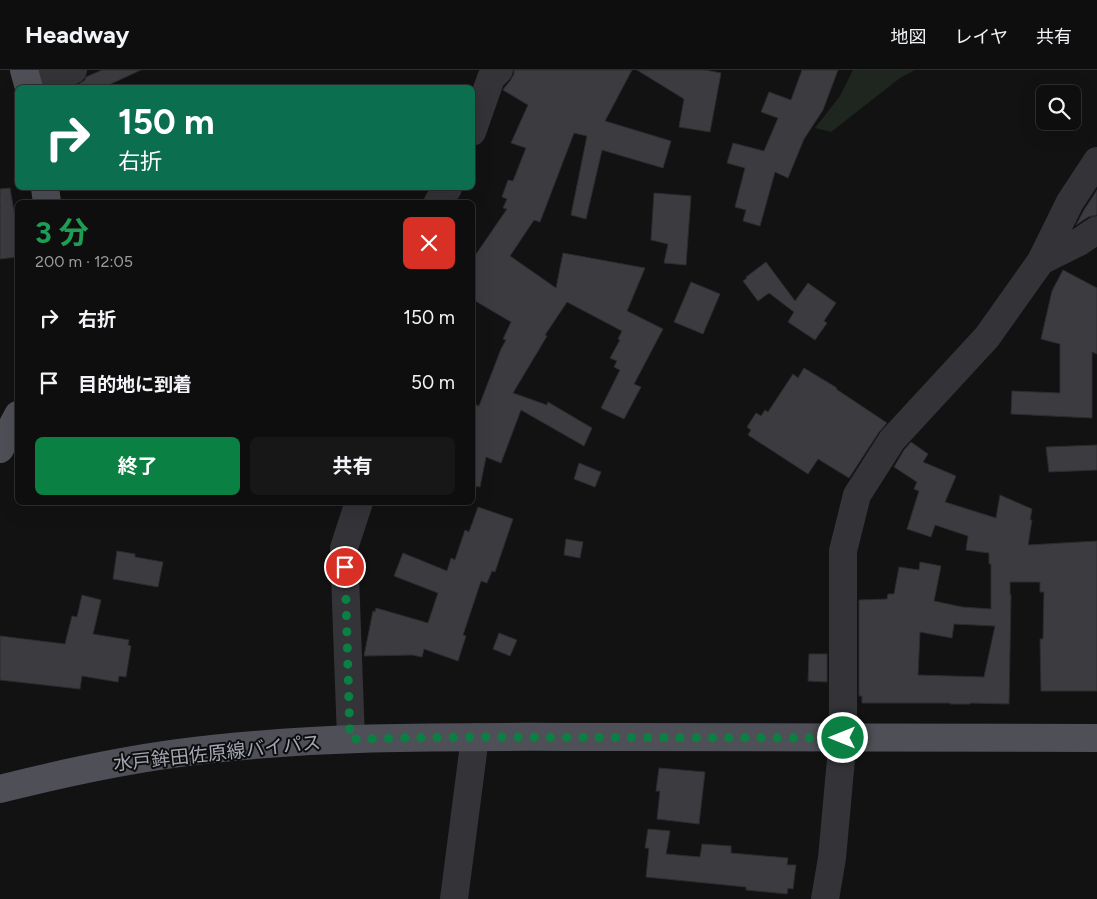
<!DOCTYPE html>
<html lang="ja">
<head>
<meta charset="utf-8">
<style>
	:root { --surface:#0e0e0e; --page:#171717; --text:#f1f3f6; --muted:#9b9c9e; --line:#2e2e2e; --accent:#0b8043 }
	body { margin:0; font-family:Figtree,"Noto Sans JP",sans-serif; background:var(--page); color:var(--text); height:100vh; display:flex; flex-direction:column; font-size:19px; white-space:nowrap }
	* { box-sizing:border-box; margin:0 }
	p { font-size:16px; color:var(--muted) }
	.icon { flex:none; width:28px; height:28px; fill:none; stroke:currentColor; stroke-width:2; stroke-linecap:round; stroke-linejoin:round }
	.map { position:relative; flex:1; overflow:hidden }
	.details { position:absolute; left:15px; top:130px; width:460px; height:305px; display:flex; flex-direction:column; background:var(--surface); border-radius:8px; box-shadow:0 5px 20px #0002,0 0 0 1px var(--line) }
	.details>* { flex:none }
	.top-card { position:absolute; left:15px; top:15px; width:460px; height:105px; border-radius:8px; box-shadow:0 5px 20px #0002,0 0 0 1px var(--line); background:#0b6e4f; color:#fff; overflow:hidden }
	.tools { position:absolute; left:1036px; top:15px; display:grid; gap:10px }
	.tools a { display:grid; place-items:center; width:45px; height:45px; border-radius:8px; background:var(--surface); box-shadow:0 5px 20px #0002,0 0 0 1px var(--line); font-size:25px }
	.pin { position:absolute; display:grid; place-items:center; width:42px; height:42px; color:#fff; margin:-21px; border:2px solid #fff; border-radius:50%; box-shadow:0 1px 5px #0007 }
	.me { position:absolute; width:55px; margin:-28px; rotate:270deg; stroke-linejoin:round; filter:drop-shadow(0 0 4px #0008) }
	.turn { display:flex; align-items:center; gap:18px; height:105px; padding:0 20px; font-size:22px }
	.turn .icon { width:65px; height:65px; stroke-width:2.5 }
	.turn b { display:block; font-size:35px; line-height:42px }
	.round { display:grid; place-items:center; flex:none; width:52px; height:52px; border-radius:8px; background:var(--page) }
	.overview { display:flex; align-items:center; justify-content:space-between; height:85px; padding:0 20px }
	h1 { font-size:30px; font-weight:700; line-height:38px; color:#1e9e55 }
	.primary-button { display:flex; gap:10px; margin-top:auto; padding:10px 20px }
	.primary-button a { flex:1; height:58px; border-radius:8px; background:var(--accent); color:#fff; font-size:20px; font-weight:700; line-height:58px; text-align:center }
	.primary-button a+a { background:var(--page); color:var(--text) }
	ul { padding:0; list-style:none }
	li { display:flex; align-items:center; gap:15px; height:65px; padding:0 20px }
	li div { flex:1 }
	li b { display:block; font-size:19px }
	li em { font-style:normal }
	header { display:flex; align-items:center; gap:30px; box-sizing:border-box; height:70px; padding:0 25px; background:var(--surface); border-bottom:1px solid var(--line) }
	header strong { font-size:24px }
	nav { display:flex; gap:28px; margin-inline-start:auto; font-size:18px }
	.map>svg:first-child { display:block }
	.green { fill:#1e261f }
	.building { fill:#3c3c40; stroke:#2c2c2f; fill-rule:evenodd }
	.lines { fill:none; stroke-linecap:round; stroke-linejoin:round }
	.minor { stroke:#333338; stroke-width:28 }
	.major { stroke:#4f5057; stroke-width:28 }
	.route { stroke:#0b8043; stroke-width:9; stroke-dasharray:0 16.2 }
	.labels { text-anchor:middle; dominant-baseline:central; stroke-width:4; stroke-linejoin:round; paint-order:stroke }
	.street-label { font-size:19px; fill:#a3a7b4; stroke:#0d0d0e }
</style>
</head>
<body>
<header>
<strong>Headway</strong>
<nav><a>地図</a><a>レイヤ</a><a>共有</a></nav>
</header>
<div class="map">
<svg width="1097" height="829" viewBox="0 0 1097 829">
	<rect width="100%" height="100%" fill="#121213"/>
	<polygon class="green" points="853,0 915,0 900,8 831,62 815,58 840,26"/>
	<g class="building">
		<polygon points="102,0 141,0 102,18 71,18 79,14 85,10 86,7"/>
		<polygon points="514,0 632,0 605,51 671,71 663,98 602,80 586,149 571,145 587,66 574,63 540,152 534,150 510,186 556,218 563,183 645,198 627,241 663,259 634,314 641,317 624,349 601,338 620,300 614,297 617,291 610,288 620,270 618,269 622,261 567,232 545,265 547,266 513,323 547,335 548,332 592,358 584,376 521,340 501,393 486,387 480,417 472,416 472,333 479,336 501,279 506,270 503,269 511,252 472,229 472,190 507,139 503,138 507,129 502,127 508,110 513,111 526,78 511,73 528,35 503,20 505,17 510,11 514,4"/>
		<polygon points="637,0 705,0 721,3 710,62 679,57 684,29"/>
		<polygon points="802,0 838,0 823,40 804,69 788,108 775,102 760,156 743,151 746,140 735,137 745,98 727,93 733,73 764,81 778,48 761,42 769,22 791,30"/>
		<polygon points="10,118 18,165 18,187 0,189 0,119"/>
		<polygon points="1097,120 1097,145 1088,147 1076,155 1084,140"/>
		<polygon points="654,123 691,126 686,195 664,193 668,174 651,170"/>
		<polygon points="766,192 795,231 808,213 836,233 824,251 827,253 815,270 788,252 794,242 769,223 758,231 743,211 747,208 746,207"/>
		<polygon points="1063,200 1097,218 1097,284 1092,282 1092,348 1011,344 1012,321 1060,323 1060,274 1041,269 1052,221"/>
		<polygon points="691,212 720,224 703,264 674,252"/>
		<polygon points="804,298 837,318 836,319 887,353 879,362 849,408 818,389 808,404 748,365 751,360 747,357 756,343 761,346 765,340 768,342 793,304 798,308"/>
		<path d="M911,372L928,384L923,392L956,406L945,432L996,448L1000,425L1032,439L1030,450H1032L1028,475L1097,471V621H1041L1040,569H1043L1044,522H1040V512H1010V524L1011,525L1009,634L970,633V634H950V633H862V626H859V530L887,529L888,524H894L899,497L919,500L920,492L941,496L934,531L962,537L991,539V494H989V483L966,480L968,466L935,455L931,467L907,459L919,421L914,419L917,412L894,397L904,380ZM954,554L995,556L984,607L918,605L920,562L952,568Z"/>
		<polygon points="1097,375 1097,400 1049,402 1046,377"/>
		<polygon points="579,393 601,402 595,417 574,409"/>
		<polygon points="478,437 513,449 495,502 492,501 487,513 481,511 463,565 466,566 458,591 424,579 422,587 412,585 364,586 373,541 375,542 376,538 428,553 438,523 394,506 403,483 447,501 451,488 455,490 465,460 469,462"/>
		<polygon points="566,469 583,472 580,488 564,485"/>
		<polygon points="117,481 135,484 135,487 163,492 158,517 113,509"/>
		<polygon points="82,525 101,530 93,564 129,570 128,575 131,576 126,607 119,606 118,612 82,606 80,619 0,610 0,566 65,574 72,546 77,547"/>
		<polygon points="499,563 517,570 510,586 493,579"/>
		<polygon points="809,584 827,584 827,612 808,611"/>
		<polygon points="659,698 705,702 699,754 657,749 660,721 656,721"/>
		<polygon points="648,759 670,761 666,784 700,787 702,774 731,776 731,783 788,788 787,795 796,795 793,819 788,818 787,824 746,820 746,817 646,807 649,778 645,778"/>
	</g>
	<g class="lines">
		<g class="minor">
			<polyline points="29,16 73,0"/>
			<polyline points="472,62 491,8 499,0"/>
			<polyline points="438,132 448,118"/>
			<polyline points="1041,191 1079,172 1097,160"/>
			<polyline points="351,669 344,478 359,432"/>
			<polyline points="454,829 475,667"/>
			<polyline points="825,829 832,788 843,667 843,481 857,425 892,370 987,267 1041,191 1070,132 1097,91"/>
		</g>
		<g class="major">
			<polyline points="24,0 29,18"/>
			<polyline points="45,118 47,132"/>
			<polyline points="0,379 18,345"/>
			<path d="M0,719C59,704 119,691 179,683C324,664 470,667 616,667C776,667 937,668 1097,668"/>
		</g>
	</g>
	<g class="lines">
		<polyline class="route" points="345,497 350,669 475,667 843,668"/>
	</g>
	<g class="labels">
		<g class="street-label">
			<text transform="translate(217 683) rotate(-6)">水戸鉾田佐原線バイパス</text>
		</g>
	</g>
</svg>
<div class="tools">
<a><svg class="icon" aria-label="search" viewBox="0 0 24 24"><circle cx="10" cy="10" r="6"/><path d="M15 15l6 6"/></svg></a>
</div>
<div class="pin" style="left:345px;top:497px;background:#d93025"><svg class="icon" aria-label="arrive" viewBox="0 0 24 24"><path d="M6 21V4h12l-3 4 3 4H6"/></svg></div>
<svg class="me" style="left:843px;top:668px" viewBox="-20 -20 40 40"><circle r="17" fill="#0b8043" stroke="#fff" stroke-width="3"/><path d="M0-11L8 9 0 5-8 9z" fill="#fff"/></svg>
<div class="top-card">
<div class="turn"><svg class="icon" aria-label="right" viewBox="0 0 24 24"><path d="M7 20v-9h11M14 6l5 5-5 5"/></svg><div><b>150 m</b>右折</div></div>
</div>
<section class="details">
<div class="overview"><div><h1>3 分</h1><p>200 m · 12:05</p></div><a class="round" style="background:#d93025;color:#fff"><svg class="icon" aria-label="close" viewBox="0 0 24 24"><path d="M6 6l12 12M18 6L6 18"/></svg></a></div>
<ul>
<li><svg class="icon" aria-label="right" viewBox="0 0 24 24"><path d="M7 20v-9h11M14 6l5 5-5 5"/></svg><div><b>右折</b></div><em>150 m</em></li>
<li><svg class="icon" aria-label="arrive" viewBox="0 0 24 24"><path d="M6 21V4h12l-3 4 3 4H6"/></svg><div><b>目的地に到着</b></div><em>50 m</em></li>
</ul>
<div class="primary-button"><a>終了</a><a>共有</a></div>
</section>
</div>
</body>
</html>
